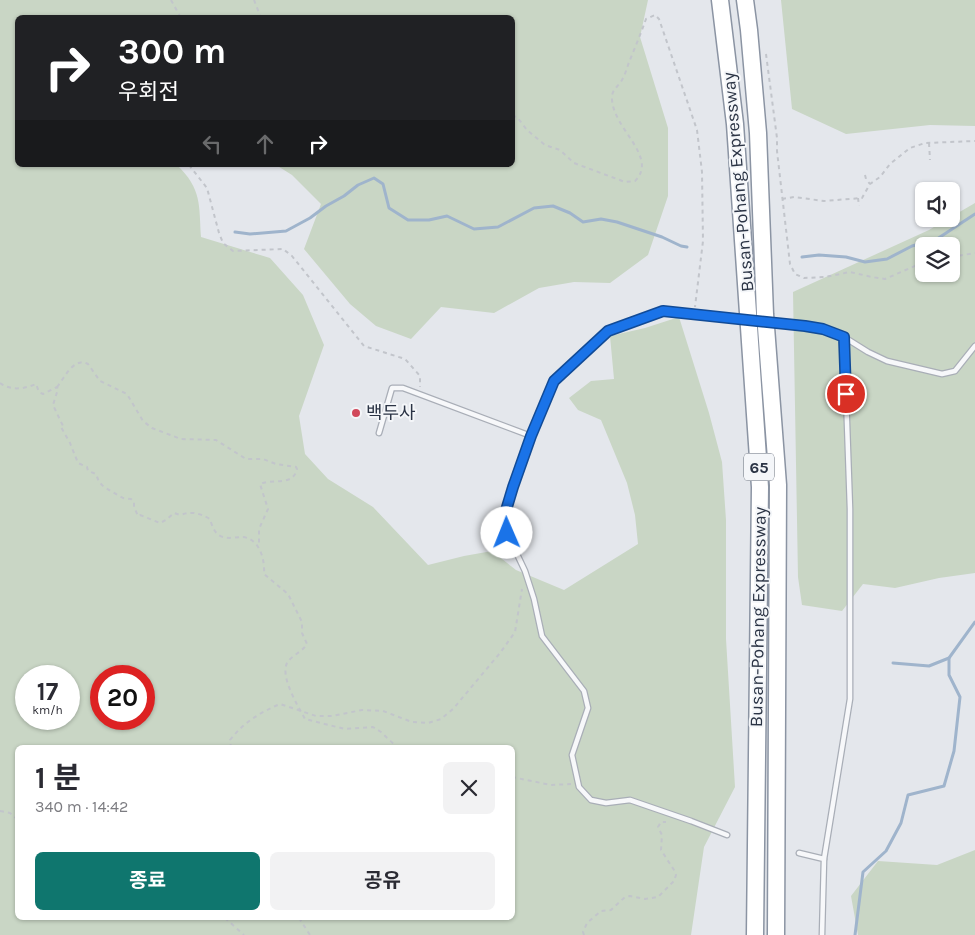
<!DOCTYPE html>
<html lang="ko">
<head>
<meta charset="utf-8">
<style>
	:root { --surface:#fff; --page:#f2f2f3; --text:#2b2b33; --muted:#7c7c81; --accent:#0f766e }
	body { margin:0; font-family:Karla,"Noto Sans KR",sans-serif; background:var(--page); color:var(--text); height:100vh; display:flex; flex-direction:column; font-size:19px; white-space:nowrap }
	* { box-sizing:border-box; margin:0 }
	p { font-size:16px; color:var(--muted) }
	.icon { flex:none; width:28px; height:28px; fill:none; stroke:currentColor; stroke-width:2; stroke-linecap:round; stroke-linejoin:round }
	.map { position:relative; flex:1; overflow:hidden }
	.side { position:absolute; left:15px; top:745px; width:500px; height:175px; display:flex; flex-direction:column; background:var(--surface); border-radius:8px; box-shadow:0 1px 4px #0004 }
	.side>* { flex:none }
	.guide { position:absolute; left:15px; top:15px; width:500px; height:152px; border-radius:8px; box-shadow:0 1px 4px #0004; background:#202124; color:#fff; overflow:hidden }
	.tools { position:absolute; left:915px; top:182px; display:grid; gap:10px }
	.tools a { display:grid; place-items:center; width:45px; height:45px; border-radius:8px; background:var(--surface); box-shadow:0 1px 4px #0004; font-size:25px }
	.speed { position:absolute; left:15px; top:665px; display:flex; gap:10px; font-size:25px; font-weight:700; text-align:center }
	.speed>* { display:grid; place-content:center; width:65px; height:65px; border-radius:50%; background:var(--surface); box-shadow:0 1px 4px #0004; line-height:1 }
	.speed small { font-size:12px; font-weight:400 }
	.speed .limit { border:8px solid #d22; background:#fff; color:#111 }
	.pin { position:absolute; display:grid; place-items:center; width:42px; height:42px; color:#fff; margin:-21px; border:2px solid #fff; border-radius:50%; box-shadow:0 1px 5px #0007 }
	.me { position:absolute; width:55px; margin:-28px; rotate:359deg; stroke-linejoin:round; filter:drop-shadow(0 0 4px #0008) }
	.turn { display:flex; align-items:center; gap:18px; height:105px; padding:0 20px; font-size:22px }
	.turn .icon { width:65px; height:65px; stroke-width:2.5 }
	.turn b { display:block; font-size:35px; line-height:42px }
	.lanes { display:flex; align-items:center; height:48px; padding:0 20px; background:#0003; justify-content:center; gap:25px; direction:ltr }
	.lanes .off { opacity:.35 }
	.round { display:grid; place-items:center; flex:none; width:52px; height:52px; border-radius:8px; background:var(--page) }
	.summary { display:flex; align-items:center; justify-content:space-between; height:85px; padding:0 20px }
	h1 { font-size:30px; font-weight:700; line-height:38px }
	.button { display:flex; gap:10px; margin-top:auto; padding:10px 20px }
	.button a { flex:1; height:58px; border-radius:8px; background:var(--accent); color:#fff; font-size:20px; font-weight:700; line-height:58px; text-align:center }
	.button a+a { background:var(--page); color:var(--text) }
	.map>svg:first-child { display:block }
	.green { fill:#c9d6c5; fill-rule:evenodd }
	.lines { fill:none; stroke-linecap:round; stroke-linejoin:round }
	.stream { stroke:#9fb4cc; stroke-width:3 }
	.service-casing { stroke:#a9aeb7; stroke-width:7 }
	.motorway-casing { stroke:#8b94a3; stroke-width:19 }
	.path { stroke:#c2c5cb; stroke-width:2; stroke-dasharray:4 4; stroke-linecap:butt }
	.service { stroke:#f7f8fa; stroke-width:4.5 }
	.motorway { stroke:#fff; stroke-width:16 }
	.service-bridge-casing { stroke:#a9aeb7; stroke-width:7; stroke-linecap:butt }
	.service-bridge { stroke:#f7f8fa; stroke-width:4.5 }
	.route-casing { stroke:#114b97; stroke-width:12 }
	.route { stroke:#1a73e8; stroke-width:9 }
	.poi-dot { fill:#d1495b; stroke:#f4f6f9; stroke-width:2 }
	.labels { text-anchor:middle; dominant-baseline:central; stroke-width:4; stroke-linejoin:round; paint-order:stroke }
	.shield { fill:#f4f6f9; stroke:#676e7b; stroke-width:1 }
	.shield-label { font-size:16px; font-weight:bold; fill:#2b3445 }
	.street-label { font-size:18px; fill:#2b3445; stroke:#f4f6f9 }
	.poi-label { font-size:18px; fill:#2b3445; stroke:#f4f6f9; text-anchor:start }
</style>
</head>
<body>
<div class="map">
<svg width="975" height="935" viewBox="0 0 975 935">
	<rect width="100%" height="100%" fill="#e4e7ec"/>
	<g class="green">
		<path d="M0,0H648L640,37L668,128V196L648,255L610,283L574,282L539,288L494,313L441,307L411,339L376,326L350,304L304,249L321,204L292,175L276,165H512V18H18V165H177C202,189 199,205 201,237L270,258L303,295L324,345L299,416L305,454L328,479L373,507L428,565L464,556L492,551L516,570L564,590L638,544L635,515L627,483L601,420L578,410L569,398L591,381L614,379L610,336L645,328L679,317L709,413L722,462L726,520V639L735,787L704,847L691,935H0ZM26,676H69V719H26ZM101,676H144V719H101ZM18,748H512V918H18Z"/>
		<polygon points="781,0 975,0 975,126 930,125 846,134 792,109"/>
		<path d="M975,203V573L939,578L895,588L863,584L842,611L802,605L798,577L793,292L929,230L947,219H951V217ZM924,246H951V274H924Z"/>
		<polygon points="975,850 975,935 858,935 851,896 878,861 937,865"/>
	</g>
	<g class="lines">
		<g class="stream">
			<polyline points="235,232 250,234 286,231 310,218 326,206 344,196 358,185 374,178 383,184 389,208 408,220 429,220 447,216 474,229 498,227 534,208 553,206 570,213 583,222 601,219 617,222 662,237 681,246 687,247"/>
			<polyline points="802,257 819,255 846,257 865,262 887,259 912,246 937,239 975,214"/>
			<polyline points="893,663 929,666 949,658 975,622"/>
			<polyline points="855,935 863,872 886,851 901,823 908,795 944,786 954,751 960,697 949,675 949,658"/>
		</g>
		<defs>
			<g id="service">
				<polyline points="707,316 663,311 607,331 554,381 531,436 504,517 507,533 525,571 534,599 542,636 584,691 588,708 572,755 579,787 591,800 606,803 630,800 691,821 727,835"/>
				<polyline points="805,326 823,329 844,337 868,352 887,361 942,374 955,371 975,346"/>
				<polyline points="379,433 392,388 403,388 531,436"/>
				<polyline points="799,853 824,859 822,935"/>
				<polyline points="824,859 850,699 850,509 844,337"/>
			</g>
			<g id="motorway">
				<polyline points="720,0 735,124 760,487 755,935"/>
				<polyline points="745,0 749,30 758,133 765,314 778,485 776,935"/>
			</g>
		</defs>
		<use href="#service" class="service-casing"/>
		<use href="#motorway" class="motorway-casing"/>
		<g class="path">
			<polyline points="171,0 181,18"/>
			<polyline points="254,0 261,18"/>
			<polyline points="766,54 777,138 777,151 790,264 795,274 804,278 825,277 850,272 872,277 885,279 924,262"/>
			<path d="M512,116L517,117L527,130L545,145L560,150L574,163L625,182L635,181C659,157 613,129 612,99C611,90 618,87 622,80C625,75 627,68 629,62C635,48 641,33 646,19L655,15L659,19L697,130L702,172L703,241L695,307"/>
			<polyline points="929,143 930,160"/>
			<polyline points="189,165 207,188 219,233 223,243 233,251 283,249 292,256 364,346 405,359 420,376 420,387"/>
			<polyline points="865,175 866,179 870,184"/>
			<polyline points="858,198 859,206"/>
			<polyline points="782,199 794,197 824,201 862,198 870,184 880,177 890,164 910,148 925,143 975,141"/>
			<polyline points="951,257 975,253"/>
			<path d="M0,383C11,391 24,389 36,384L39,392L43,394L57,387L58,389L53,405L63,426L61,427L70,443L78,463L87,467L88,471L96,474L99,482L104,487L123,498L131,499L134,502V507L138,516L140,515L160,523L166,520L174,513L180,515C192,511 199,513 210,519C212,526 215,535 223,537C229,539 237,537 243,537C260,539 265,560 264,574L288,594L302,622V633L307,644C302,652 291,656 287,663C280,677 298,706 305,719L345,729L373,727L381,732L398,748"/>
			<path d="M57,387C65,377 71,362 84,362L88,364L100,381L127,394L143,421L152,428L181,439L216,440L246,459H263L276,464L296,467L297,469C293,487 273,478 260,484L268,509L259,529V546"/>
			<path d="M231,748L230,740C243,723 259,713 280,704L316,716H332L362,710L383,711L412,722L428,723L441,719L453,709L500,653L515,632L522,589"/>
			<polyline points="512,777 551,785 571,784"/>
			<polyline points="0,811 10,813 18,820"/>
			<polyline points="225,918 244,935"/>
			<polyline points="299,918 310,935"/>
			<polyline points="584,935 583,932 587,923 601,911 611,910 625,897 630,896 645,899 658,897 674,881 676,875 674,870 661,850 662,835 658,827 661,822 666,822"/>
		</g>
		<use href="#service" class="service"/>
		<use href="#motorway" class="motorway"/>
		<defs>
			<polyline id="service-bridge" points="707,316 805,326"/>
		</defs>
		<use href="#service-bridge" class="service-bridge-casing"/>
		<use href="#service-bridge" class="service-bridge"/>
	</g>
	<g class="lines">
		<defs>
			<polyline id="route" points="507,533 504,517 513,487 531,436 554,381 608,331 663,311 805,326 823,329 844,337 846,394"/>
		</defs>
		<use href="#route" class="route-casing"/>
		<use href="#route" class="route"/>
	</g>
	<circle class="poi-dot" cx="356" cy="413" r="5"/>
	<g class="labels">
		<rect class="shield" x="744" y="453.5" width="30" height="27" rx="4"/>
		<g class="shield-label">
			<text x="759" y="467">65</text>
		</g>
		<g class="street-label">
			<text transform="translate(738 182) rotate(-95)">Busan-Pohang Expressway</text>
			<text transform="translate(758 617) rotate(-89)">Busan-Pohang Expressway</text>
		</g>
		<g class="poi-label">
			<text x="366" y="413">백두사</text>
		</g>
	</g>
</svg>
<div class="tools">
<a><svg class="icon" aria-label="sound" viewBox="0 0 24 24"><path d="M4 9h4l5-4v14l-5-4H4zM17 9q2 3 0 6"/></svg></a>
<a><svg class="icon" aria-label="layers" viewBox="0 0 24 24"><path d="M12 4l9 5-9 5-9-5zM3 14l9 5 9-5"/></svg></a>
</div>
<div class="speed"><div>17<small>km/h</small></div><div class="limit">20</div></div>
<div class="pin" style="left:846px;top:394px;background:#d93025"><svg class="icon" aria-label="arrive" viewBox="0 0 24 24"><path d="M6 21V4h12l-3 4 3 4H6"/></svg></div>
<svg class="me" style="left:507px;top:533px" viewBox="-20 -20 40 40"><circle r="19" fill="#fff"/><path d="M0-13L10 11 0 6-10 11z" fill="#1a73e8"/></svg>
<div class="guide">
<div class="turn"><svg class="icon" aria-label="right" viewBox="0 0 24 24"><path d="M7 20v-9h11M14 6l5 5-5 5"/></svg><div><b>300 m</b>우회전</div></div>
<div class="lanes"><svg class="icon off" aria-label="left" viewBox="0 0 24 24"><path d="M17 20v-9H6M10 6l-5 5 5 5"/></svg><svg class="icon off" aria-label="ahead" viewBox="0 0 24 24"><path d="M12 20V5M6 11l6-6 6 6"/></svg><svg class="icon" aria-label="right" viewBox="0 0 24 24"><path d="M7 20v-9h11M14 6l5 5-5 5"/></svg></div>
</div>
<section class="side">
<div class="summary"><div><h1>1 분</h1><p>340 m · 14:42</p></div><a class="round"><svg class="icon" aria-label="close" viewBox="0 0 24 24"><path d="M6 6l12 12M18 6L6 18"/></svg></a></div>
<div class="button"><a>종료</a><a>공유</a></div>
</section>
</div>
</body>
</html>
